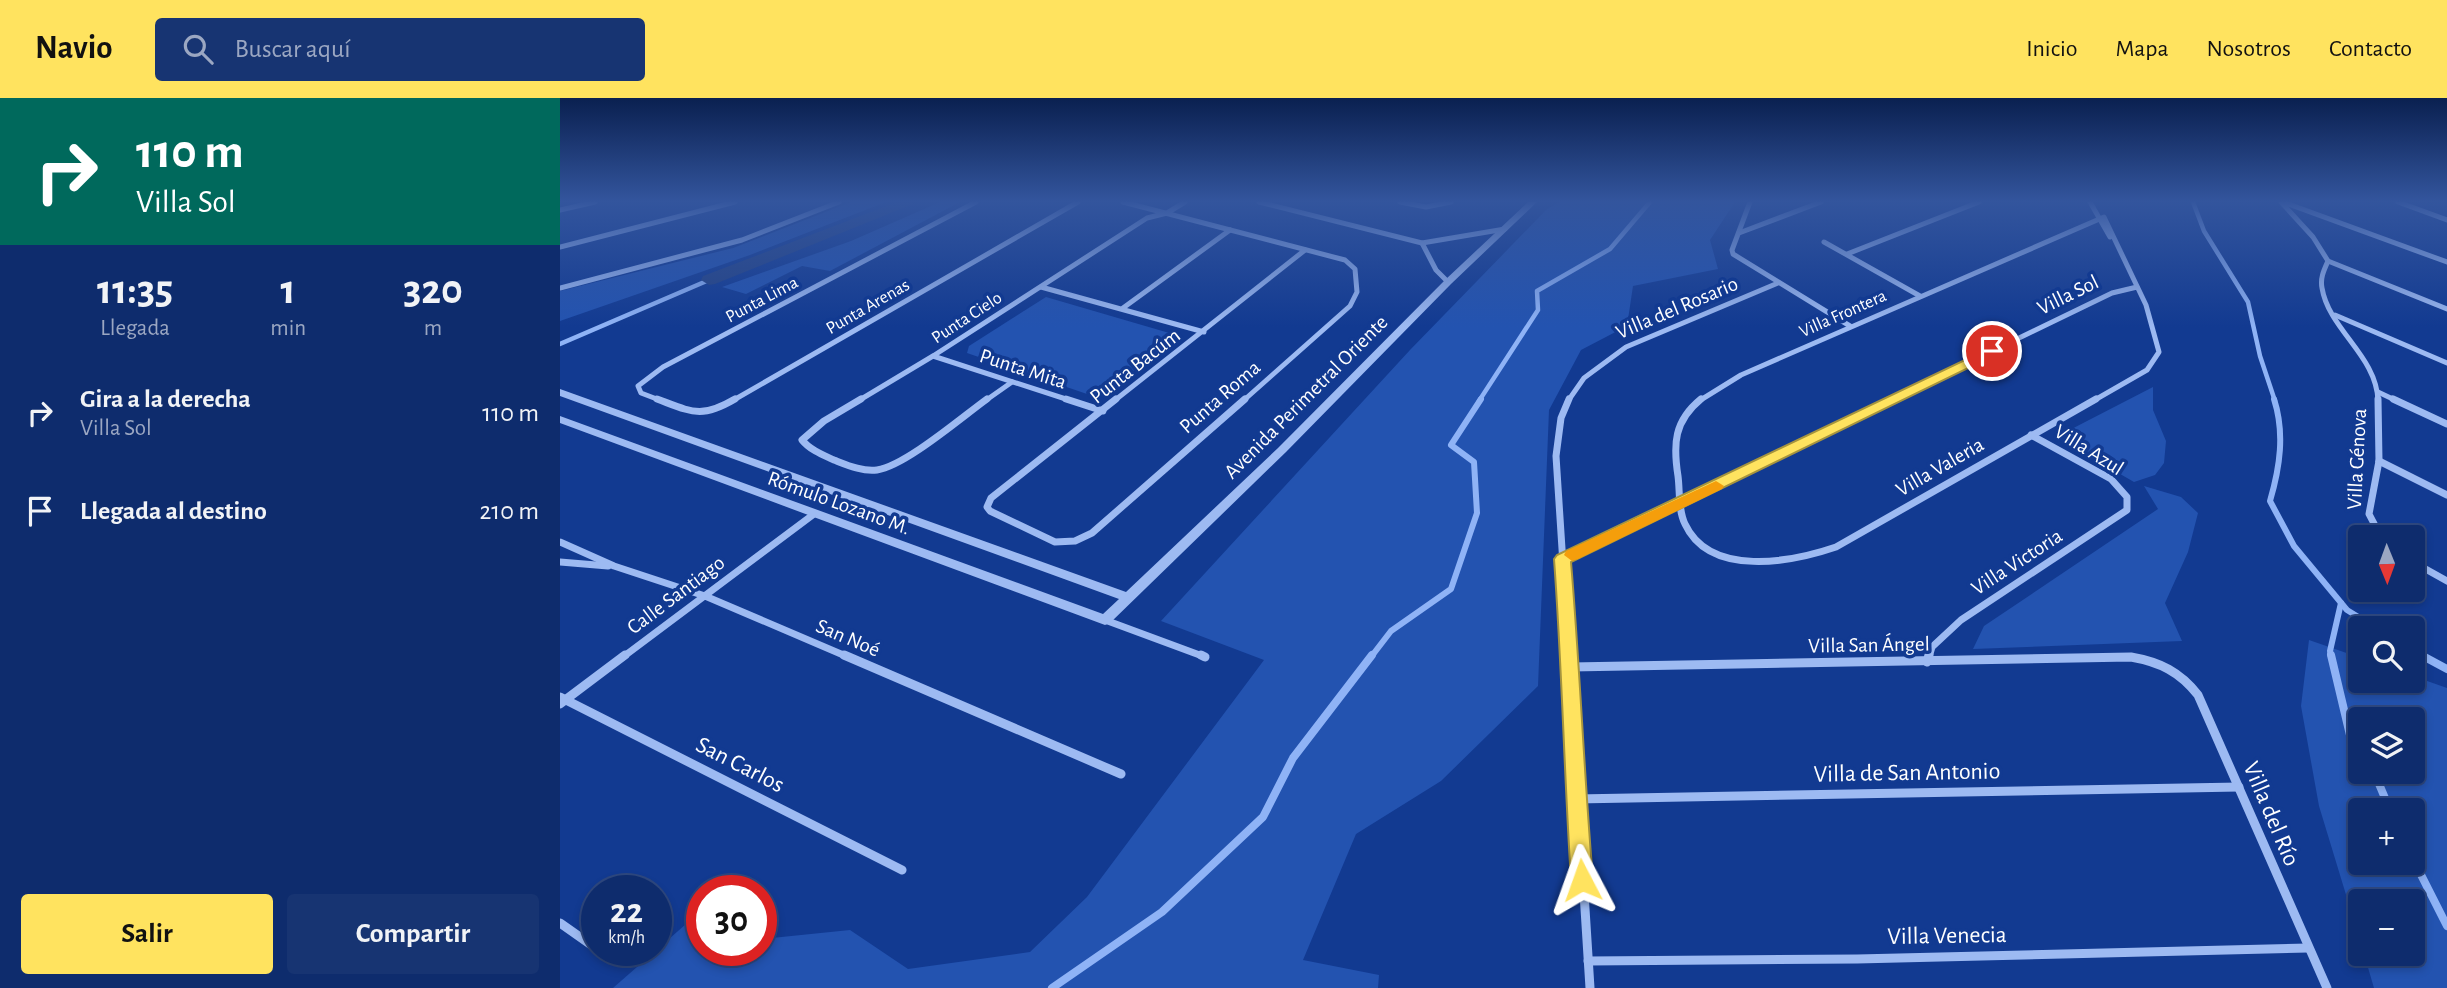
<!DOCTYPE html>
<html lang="es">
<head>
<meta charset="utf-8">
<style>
	:root { --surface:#0e2c6d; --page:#173472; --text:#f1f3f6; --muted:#9ba7c2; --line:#2e4880; --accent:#ffe35f }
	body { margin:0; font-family:"Alegreya Sans",sans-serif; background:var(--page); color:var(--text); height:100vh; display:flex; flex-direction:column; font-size:26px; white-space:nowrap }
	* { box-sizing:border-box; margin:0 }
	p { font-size:23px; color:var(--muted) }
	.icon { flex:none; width:38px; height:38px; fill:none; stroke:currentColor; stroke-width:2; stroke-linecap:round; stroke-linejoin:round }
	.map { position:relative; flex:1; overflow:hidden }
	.drawer { display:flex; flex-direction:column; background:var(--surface); width:560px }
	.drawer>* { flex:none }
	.top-card { background:#00695c; color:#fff; overflow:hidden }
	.needle { width:46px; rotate:179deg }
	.tools { position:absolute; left:1788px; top:427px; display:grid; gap:14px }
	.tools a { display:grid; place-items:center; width:77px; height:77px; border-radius:7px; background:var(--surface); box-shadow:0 4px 10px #0003,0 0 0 2px var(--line); font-size:35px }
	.speed { position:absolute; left:21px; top:777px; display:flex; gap:14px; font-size:35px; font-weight:700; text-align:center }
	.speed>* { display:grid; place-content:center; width:91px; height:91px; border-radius:50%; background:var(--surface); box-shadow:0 4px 10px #0003,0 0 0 2px var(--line); line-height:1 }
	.speed small { font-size:18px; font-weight:400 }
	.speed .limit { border:10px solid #d22; background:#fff; color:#111 }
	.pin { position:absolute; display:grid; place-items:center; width:60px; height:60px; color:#fff; margin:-30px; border:4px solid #fff; border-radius:50%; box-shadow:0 2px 7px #0007 }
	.me { position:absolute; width:77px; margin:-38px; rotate:356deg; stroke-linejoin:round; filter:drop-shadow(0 0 5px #0008) }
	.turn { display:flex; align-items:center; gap:24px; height:147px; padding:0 21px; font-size:32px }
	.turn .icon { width:91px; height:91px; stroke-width:2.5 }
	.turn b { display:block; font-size:49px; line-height:60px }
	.eta { display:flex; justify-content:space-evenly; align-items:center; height:119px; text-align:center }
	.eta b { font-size:42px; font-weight:700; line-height:49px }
	.primary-button { display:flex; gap:14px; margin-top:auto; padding:14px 21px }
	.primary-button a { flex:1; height:80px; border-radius:7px; background:var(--accent); color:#111; font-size:28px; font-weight:700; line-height:80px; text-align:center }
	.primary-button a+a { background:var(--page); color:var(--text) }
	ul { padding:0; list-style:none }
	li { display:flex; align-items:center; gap:21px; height:98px; padding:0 21px }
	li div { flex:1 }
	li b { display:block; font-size:26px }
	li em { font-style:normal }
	header { display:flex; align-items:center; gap:42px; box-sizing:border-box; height:98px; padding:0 35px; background:var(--accent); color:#111 }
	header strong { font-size:33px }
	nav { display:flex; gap:38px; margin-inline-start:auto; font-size:24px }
	.search { width:490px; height:63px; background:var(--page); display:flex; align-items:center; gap:18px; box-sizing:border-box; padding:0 24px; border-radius:7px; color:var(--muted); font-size:26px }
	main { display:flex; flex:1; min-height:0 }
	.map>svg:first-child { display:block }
	.green { fill:#2353b0; fill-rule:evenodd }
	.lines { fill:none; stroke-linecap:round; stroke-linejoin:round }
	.stream-far2 { stroke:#8fb3f6; stroke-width:4.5 }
	.stream-far1 { stroke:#8fb3f6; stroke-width:6 }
	.stream { stroke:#8fb3f6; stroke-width:8 }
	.canal { fill:#244283; fill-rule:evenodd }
	.minor-far2 { stroke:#9dbaf2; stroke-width:5 }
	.minor-far1 { stroke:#9dbaf2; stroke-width:7 }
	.minor { stroke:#9dbaf2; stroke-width:9 }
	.tertiary { fill:#9dbaf2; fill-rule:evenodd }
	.route { fill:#ffe35f; stroke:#a6943e; stroke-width:2 }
	.slow { fill:#f59e0b }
	.labels { text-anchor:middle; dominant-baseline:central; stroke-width:7; stroke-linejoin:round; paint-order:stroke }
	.far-street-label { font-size:18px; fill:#fff; stroke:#123a91 }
	.street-label { font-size:21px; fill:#fff; stroke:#123a91 }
	.near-street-label { font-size:24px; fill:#fff; stroke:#123a91 }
</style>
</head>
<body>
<header>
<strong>Navio</strong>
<div class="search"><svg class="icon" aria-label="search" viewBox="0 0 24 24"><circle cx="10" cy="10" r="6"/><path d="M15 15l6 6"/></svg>Buscar aquí</div>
<nav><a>Inicio</a><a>Mapa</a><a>Nosotros</a><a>Contacto</a></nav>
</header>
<main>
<section class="drawer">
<div class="top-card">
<div class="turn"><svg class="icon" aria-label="right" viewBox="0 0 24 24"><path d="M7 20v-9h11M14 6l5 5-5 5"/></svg><div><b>110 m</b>Villa Sol</div></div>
</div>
<div class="eta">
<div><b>11:35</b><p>Llegada</p></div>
<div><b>1</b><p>min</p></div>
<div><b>320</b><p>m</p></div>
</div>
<ul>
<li><svg class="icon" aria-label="right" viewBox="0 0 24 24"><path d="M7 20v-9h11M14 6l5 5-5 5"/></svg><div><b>Gira a la derecha</b><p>Villa Sol</p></div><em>110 m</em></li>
<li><svg class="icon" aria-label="arrive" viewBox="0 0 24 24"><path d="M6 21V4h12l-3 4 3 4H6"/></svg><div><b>Llegada al destino</b></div><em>210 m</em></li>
</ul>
<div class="primary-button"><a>Salir</a><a>Compartir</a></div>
</section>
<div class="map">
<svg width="1887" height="890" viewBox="0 0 1887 890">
	<rect width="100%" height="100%" fill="#123a91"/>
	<g class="green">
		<polygon points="291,104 326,104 190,157 0,223 0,193 173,150"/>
		<polygon points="380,104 400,104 270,173 242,168 186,196 162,189 291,143"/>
		<polygon points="999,104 1175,104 1150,142 1158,171 1073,188 1067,228 1021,252 989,312 978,588 881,683 796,736 743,862 819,877 818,890 53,890 142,812 142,852 201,852 201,841 290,832 348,871 470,854 527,799 704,562 601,523 850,252 986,112"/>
		<polygon points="486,199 623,239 549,297 527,296 407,255 409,248"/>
		<polygon points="1593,289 1593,312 1606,343 1604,365 1595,377 1574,384 1496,339"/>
		<polygon points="1584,388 1621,399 1638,415 1628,454 1605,505 1622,543 1413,551 1424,528 1598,411"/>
		<path d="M1749,542L1801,560V583H1853V578L1887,590V890H1814L1804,856H1853V803H1801V846L1759,708L1741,608ZM1853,621V674H1801V621ZM1853,712V765H1801V712Z"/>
	</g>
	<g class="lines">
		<g class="stream-far2">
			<polyline points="1633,104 1644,133 1688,204 1700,258 1715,303"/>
			<polyline points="0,246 149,182"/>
			<polyline points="919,303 978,212 977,193 1050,151 1090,104"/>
		</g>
		<g class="stream-far1">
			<path d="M1714,301C1725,335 1720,369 1710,403L1734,448L1787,512L1816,530"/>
			<polyline points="1853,553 1865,559"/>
			<polyline points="811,559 831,533 891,491 917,415 914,364 891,347 921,301"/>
			<polyline points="1771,559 1770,553 1781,505"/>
		</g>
		<g class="stream">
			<polyline points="1771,557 1790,637 1801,650"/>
			<polyline points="1861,557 1887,571"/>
			<polyline points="1814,674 1830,712"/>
			<polyline points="1853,761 1887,828"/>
			<polyline points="492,890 602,814 703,719 733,660 812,557"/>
		</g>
		<polygon class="canal" points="337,104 358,104 155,186 149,187 141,182 143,178"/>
		<g class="minor-far2">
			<polyline points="563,104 785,162 795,171 797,194 790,208 683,303"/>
			<polyline points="699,104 862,145 945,131"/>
			<polyline points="840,104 866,109 891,104"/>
			<polyline points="1190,104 1172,152 1173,156 1290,228"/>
			<polyline points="1530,104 1550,139"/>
			<path d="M1721,104L1753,139L1768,163C1764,172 1760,180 1762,190C1769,232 1817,258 1818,303"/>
			<polyline points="1723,104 1887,164"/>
			<polyline points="1838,104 1887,122"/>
			<polyline points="0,112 35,104"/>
			<polyline points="1179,135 1261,104"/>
			<polyline points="1264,144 1360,198"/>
			<polyline points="862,145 876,172 888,184"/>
			<polyline points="0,149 175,104"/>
			<polyline points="1287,156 1419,104"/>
			<polyline points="1768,163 1887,211"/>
			<polyline points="481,189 644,234"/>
			<polyline points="0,190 182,142 279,104"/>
			<polyline points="563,210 670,132"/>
			<polyline points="1775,217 1887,265"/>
			<polyline points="373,258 512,303"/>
			<polyline points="1818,294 1837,303"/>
			<polyline points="102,303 81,295 78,288 103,269 416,104"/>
			<polyline points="172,303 518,104"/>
			<polyline points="298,303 373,258 587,120 607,115 625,104"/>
			<polyline points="425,303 452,284"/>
			<polyline points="554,303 745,152"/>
			<polyline points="1008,303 1024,280 1066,249 1218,185"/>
			<polyline points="1139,303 1181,277 1544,119 1586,207 1599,254 1587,272 1533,303"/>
			<polyline points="1329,303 1552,195 1577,189"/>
		</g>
		<g class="minor-far1">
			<path d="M97,301C132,314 141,321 175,301"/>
			<path d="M301,301L264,323L242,342C250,352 263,357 274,362C287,367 303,374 317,372C345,368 402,319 427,301"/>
			<polyline points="506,301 543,313"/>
			<polyline points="556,301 431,400 427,409 430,413 495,444 515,443 532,435 685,301"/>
			<path d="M1141,301C1114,323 1113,346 1118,378C1120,393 1118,412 1125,426C1150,480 1232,464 1276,449L1536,301"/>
			<polyline points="1818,301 1819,363 1809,416 1821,439"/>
			<polyline points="1833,301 1887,326"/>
			<polyline points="1819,363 1887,397"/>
			<polyline points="0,444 54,468 145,498 288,559"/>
			<polyline points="1002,461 1332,301"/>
			<polyline points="0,464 48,468"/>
			<polyline points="1853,464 1887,483"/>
			<polyline points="545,522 645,559"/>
			<polyline points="63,559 254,416"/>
			<polyline points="1009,559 996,358 1001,320 1009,301"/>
			<polyline points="1369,559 1372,549 1401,522 1567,412 1567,399 1551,381 1471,337"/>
			<polyline points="1562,559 1572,559"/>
		</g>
		<g class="minor">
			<polyline points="284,557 561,676"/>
			<polyline points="641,557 645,559"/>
			<polyline points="1009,557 1030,890"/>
			<polyline points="1367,564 1369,557"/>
			<path d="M1011,569L1571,559C1600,564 1620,574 1638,597L1767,890"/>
			<polyline points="0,599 342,772"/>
			<polyline points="0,606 65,557"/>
			<polyline points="1016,701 1679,689"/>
			<polyline points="0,825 37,851"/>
			<polyline points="39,852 51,861"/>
			<polyline points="1028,863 1297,861 1748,850"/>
		</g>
		<polygon class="tertiary" points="968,104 977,104 891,186 726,354 550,525 545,527 0,325 0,318 543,516 559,501 0,298 0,291 566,494 718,350 885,182"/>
	</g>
	<linearGradient id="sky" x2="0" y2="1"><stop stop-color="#0a2050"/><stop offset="0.45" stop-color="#33559d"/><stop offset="1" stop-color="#33559d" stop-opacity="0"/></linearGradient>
	<rect width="1887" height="229" fill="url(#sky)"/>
	<path class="route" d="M1432,249L1437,250V256L1011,464C1020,570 1024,676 1033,782L1030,789L1022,792L1014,789L1011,782C1004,675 1002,568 994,461L997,457Z"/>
	<polygon class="slow" points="1156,383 1164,388 1162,391 1018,461 1012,463 1004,457 1006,453"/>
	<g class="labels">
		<g class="far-street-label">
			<text transform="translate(202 202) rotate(-28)">Punta Lima</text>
			<text transform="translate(308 209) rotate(-30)">Punta Arenas</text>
			<text transform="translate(1283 216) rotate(-24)">Villa Frontera</text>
			<text transform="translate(407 220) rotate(-33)">Punta Cielo</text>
		</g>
		<g class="street-label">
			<text transform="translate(1508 197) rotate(-26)">Villa Sol</text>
			<text transform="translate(1117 210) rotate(-23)">Villa del Rosario</text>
			<text transform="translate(575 268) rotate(-38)">Punta Bacúm</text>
			<text transform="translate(463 271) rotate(18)">Punta Mita</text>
			<text transform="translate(660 299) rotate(-41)">Punta Roma</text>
			<text transform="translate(746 299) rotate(-45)">Avenida Perimetral Oriente</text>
			<text transform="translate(1529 352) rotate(32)">Villa Azul</text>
			<text transform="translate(1797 361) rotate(-87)">Villa Génova</text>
			<text transform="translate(1380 369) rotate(-30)">Villa Valeria</text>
			<text transform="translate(279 405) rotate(20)">Rómulo Lozano M.</text>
			<text transform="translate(1457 464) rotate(-33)">Villa Victoria</text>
			<text transform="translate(116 497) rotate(-37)">Calle Santiago</text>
			<text transform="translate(288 540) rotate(23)">San Noé</text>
			<text transform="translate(1309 547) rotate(-1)">Villa San Ángel</text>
		</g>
		<g class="near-street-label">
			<text transform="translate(180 667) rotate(27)">San Carlos</text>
			<text transform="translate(1347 675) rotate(-1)">Villa de San Antonio</text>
			<text transform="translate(1711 716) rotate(67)">Villa del Río</text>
			<text transform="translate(1387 838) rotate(-1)">Villa Venecia</text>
		</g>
	</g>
</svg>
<div class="tools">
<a><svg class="needle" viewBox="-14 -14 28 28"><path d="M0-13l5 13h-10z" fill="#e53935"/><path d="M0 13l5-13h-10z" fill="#9ba7c2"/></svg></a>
<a><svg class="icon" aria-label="search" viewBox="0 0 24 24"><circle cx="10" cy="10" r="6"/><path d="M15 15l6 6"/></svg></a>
<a><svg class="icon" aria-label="layers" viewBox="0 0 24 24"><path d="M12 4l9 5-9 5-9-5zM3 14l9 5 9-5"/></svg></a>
<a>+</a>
<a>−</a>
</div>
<div class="speed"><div>22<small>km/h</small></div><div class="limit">30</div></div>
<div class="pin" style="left:1432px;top:253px;background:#d93025"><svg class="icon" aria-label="arrive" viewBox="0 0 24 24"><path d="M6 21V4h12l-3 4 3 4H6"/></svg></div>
<svg class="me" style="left:1022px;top:782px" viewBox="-20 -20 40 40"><path d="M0-17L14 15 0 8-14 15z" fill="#ffe35f" stroke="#fff" stroke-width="4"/></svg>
</div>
</main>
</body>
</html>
